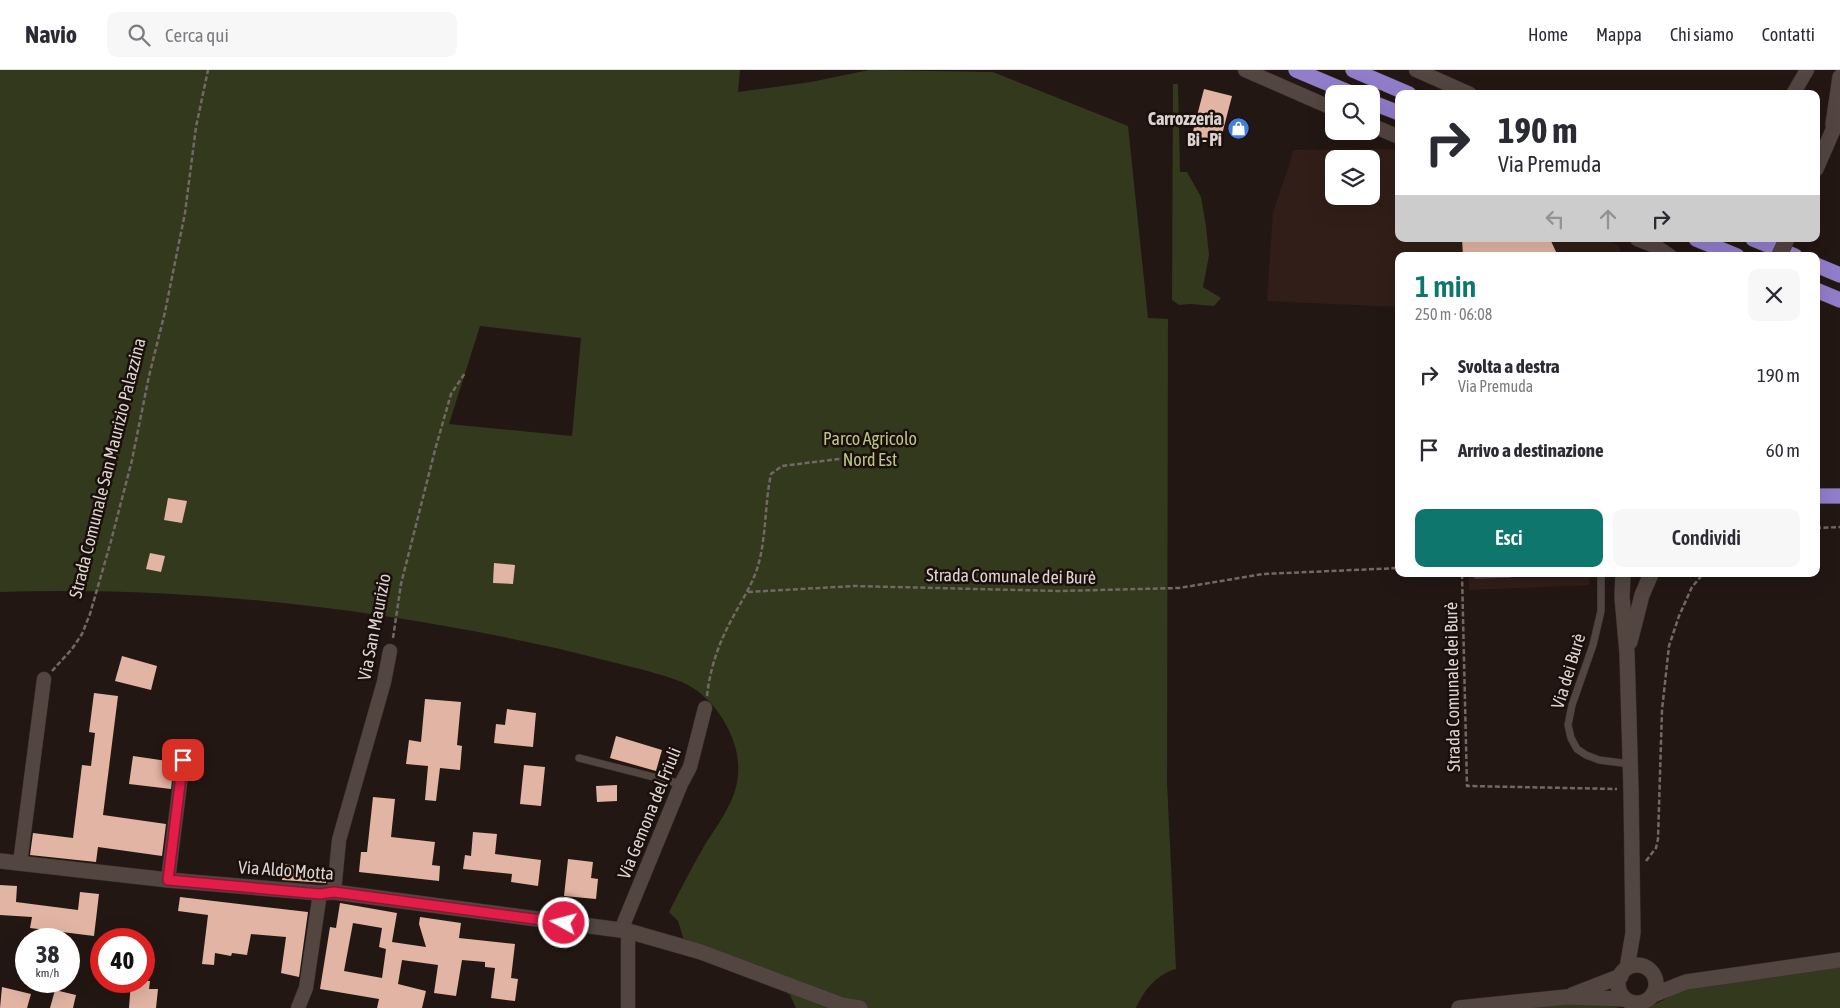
<!DOCTYPE html>
<html lang="it">
<head>
<meta charset="utf-8">
<style>
	:root { --surface:#fff; --page:#f7f7f7; --text:#2b2b33; --muted:#7c7c81; --line:#e1e1e2; --accent:#0f766e }
	body { margin:0; font-family:"Asap Condensed",sans-serif; background:var(--page); color:var(--text); height:100vh; display:flex; flex-direction:column; font-size:19px; white-space:nowrap }
	* { box-sizing:border-box; margin:0 }
	p { font-size:16px; color:var(--muted) }
	.icon { flex:none; width:28px; height:28px; fill:none; stroke:currentColor; stroke-width:2; stroke-linecap:round; stroke-linejoin:round }
	.map { position:relative; flex:1; overflow:hidden }
	.panel { position:absolute; left:1395px; top:182px; width:425px; height:325px; display:flex; flex-direction:column; background:var(--surface); border-radius:10px; box-shadow:0 5px 20px #0002 }
	.panel>* { flex:none }
	.banner { position:absolute; left:1395px; top:20px; width:425px; height:152px; border-radius:10px; box-shadow:0 5px 20px #0002; background:#fff; color:var(--text); overflow:hidden }
	.controls { position:absolute; left:1325px; top:15px; display:grid; gap:10px }
	.controls a { display:grid; place-items:center; width:55px; height:55px; border-radius:10px; background:var(--surface); box-shadow:0 5px 20px #0002; font-size:25px }
	.speed { position:absolute; left:15px; top:858px; display:flex; gap:10px; font-size:25px; font-weight:700; text-align:center }
	.speed>* { display:grid; place-content:center; width:65px; height:65px; border-radius:50%; background:var(--surface); box-shadow:0 5px 20px #0002; line-height:1 }
	.speed small { font-size:12px; font-weight:400 }
	.speed .limit { border:8px solid #d22; background:#fff; color:#111 }
	.pin { position:absolute; display:grid; place-items:center; width:42px; height:42px; color:#fff; margin:-21px; border-radius:10px; box-shadow:0 2px 8px #0006 }
	.me { position:absolute; width:55px; margin:-28px; rotate:277deg; stroke-linejoin:round; filter:drop-shadow(0 0 4px #0008) }
	.turn { display:flex; align-items:center; gap:18px; height:105px; padding:0 20px; font-size:22px }
	.turn .icon { width:65px; height:65px; stroke-width:2.5 }
	.turn b { display:block; font-size:35px; line-height:42px }
	.lanes { display:flex; align-items:center; height:48px; padding:0 20px; background:#0003; justify-content:center; gap:25px; direction:ltr }
	.lanes .off { opacity:.35 }
	.round { display:grid; place-items:center; flex:none; width:52px; height:52px; border-radius:10px; background:var(--page) }
	.headline { display:flex; align-items:center; justify-content:space-between; height:85px; padding:0 20px }
	h1 { font-size:30px; font-weight:600; line-height:38px; color:var(--accent) }
	.cta { display:flex; gap:10px; margin-top:auto; padding:10px 20px }
	.cta a { flex:1; height:58px; border-radius:10px; background:var(--accent); color:#fff; font-size:20px; font-weight:600; line-height:58px; text-align:center }
	.cta a+a { background:var(--page); color:var(--text) }
	ul { padding:0; list-style:none }
	li { display:flex; align-items:center; gap:15px; height:75px; padding:0 20px }
	li div { flex:1 }
	li b { display:block; font-size:19px }
	li em { font-style:normal }
	header { display:flex; align-items:center; gap:30px; box-sizing:border-box; height:70px; padding:0 25px; background:var(--surface); border-bottom:1px solid var(--line) }
	header strong { font-size:24px }
	nav { display:flex; gap:28px; margin-inline-start:auto; font-size:18px }
	.search { width:350px; height:45px; background:var(--page); display:flex; align-items:center; gap:12px; box-sizing:border-box; padding:0 18px; border-radius:10px; color:var(--muted); font-size:19px }
	.map>svg:first-child { display:block }
	.built { fill:#311e18; fill-rule:evenodd }
	.green { fill:#33391c; fill-rule:evenodd }
	.building { fill:#e2b4a3; fill-rule:evenodd }
	.lines { fill:none; stroke-linecap:round; stroke-linejoin:round }
	.lane-casing { stroke:#3a3230; stroke-width:8 }
	.street-casing { stroke:#3a3230; stroke-width:15 }
	.secondary-casing { stroke:#3a3230; stroke-width:16 }
	.highway-casing { stroke:#3a3230; stroke-width:16 }
	.path { stroke:#726864; stroke-width:2.5; stroke-dasharray:5 2.5; stroke-linecap:butt }
	.lane { stroke:#534540; stroke-width:7 }
	.street { stroke:#534540; stroke-width:14 }
	.secondary { stroke:#534540; stroke-width:15 }
	.highway { stroke:#917ecb; stroke-width:15 }
	.secondary-bridge-casing { stroke:#3a3230; stroke-width:16; stroke-linecap:butt }
	.secondary-bridge { stroke:#534540; stroke-width:15 }
	.route-casing { stroke:#92132f; stroke-width:12 }
	.route { stroke:#e11d48; stroke-width:9 }
	.labels { text-anchor:middle; dominant-baseline:central; stroke-width:5; stroke-linejoin:round; paint-order:stroke }
	.poi-label { font-size:18px; font-weight:bold; fill:#dcd4d1; stroke:#1a0f0a; text-anchor:end }
	.park-label { font-size:18px; fill:#b8c684; stroke:#1a0f0a }
	.street-label { font-size:18px; fill:#dcd4d1; stroke:#1a0f0a }
</style>
</head>
<body>
<header>
<strong>Navio</strong>
<div class="search"><svg class="icon" aria-label="search" viewBox="0 0 24 24"><circle cx="10" cy="10" r="6"/><path d="M15 15l6 6"/></svg>Cerca qui</div>
<nav><a>Home</a><a>Mappa</a><a>Chi siamo</a><a>Contatti</a></nav>
</header>
<div class="map">
<svg width="1840" height="938" viewBox="0 0 1840 938">
	<rect width="100%" height="100%" fill="#231713"/>
	<g class="built">
		<path d="M1391,79L1399,82V169H1604L1618,175L1623,186H1399V237L1267,231L1273,142L1290,93L1293,80ZM1334,89H1371V126H1334Z"/>
		<polygon points="1469,504 1590,504 1589,515 1469,520"/>
	</g>
	<g class="green">
		<path d="M0,0H740L738,22L811,12L869,0L993,2L1128,56L1148,248L1168,249L1167,713L1176,899C1157,904 1144,920 1136,938H796L790,925L785,921L684,870L678,851L669,842C680,820 691,799 703,778C724,744 747,719 735,676C728,653 713,631 693,618C679,609 660,605 644,600C616,593 588,586 560,579C376,538 189,516 0,522ZM480,256L581,268L572,366L449,354Z"/>
		<polygon points="1173,14 1178,14 1180,102 1187,102 1201,127 1206,156 1209,185 1203,217 1221,228 1214,236 1191,234 1179,235 1172,230"/>
		<polygon points="1840,897 1840,938 1647,938 1682,921 1695,918"/>
		<polygon points="1586,932 1621,938 1516,938"/>
	</g>
	<g class="building">
		<polygon points="1204,19 1232,26 1219,76 1191,69"/>
		<polygon points="1462,169 1550,169 1558,186 1463,186"/>
		<polygon points="168,428 187,431 182,453 164,450"/>
		<polygon points="150,483 165,486 161,502 146,499"/>
		<polygon points="494,493 515,495 513,514 493,513"/>
		<polygon points="122,586 157,596 151,620 115,611"/>
		<polygon points="94,623 118,626 103,745 166,754 162,786 98,777 96,792 30,785 33,763 73,768 82,695 91,696 95,663 89,662"/>
		<polygon points="425,629 461,632 457,675 462,676 460,700 440,698 436,731 425,730 428,696 406,694 409,670 421,672"/>
		<polygon points="507,639 536,643 533,677 494,673 496,654 505,655"/>
		<polygon points="616,666 662,680 656,701 610,688"/>
		<polygon points="133,686 174,692 171,719 129,714"/>
		<polygon points="524,695 545,697 541,736 520,734"/>
		<polygon points="617,715 617,731 597,732 596,716"/>
		<polygon points="373,727 395,729 391,767 435,772 432,795 440,796 439,811 359,802 361,782 367,782"/>
		<polygon points="473,762 497,764 495,784 541,790 538,816 511,812 512,804 463,799 465,785 471,786"/>
		<polygon points="568,789 593,792 591,808 598,809 596,829 564,826"/>
		<polygon points="283,794 321,799 326,804 326,813 282,810"/>
		<polygon points="0,815 17,816 16,832 78,840 80,822 99,824 94,866 30,858 32,847 0,845"/>
		<polygon points="180,827 308,842 299,907 281,903 286,867 251,864 247,885 232,883 231,886 215,883 214,895 202,894 208,845 178,841"/>
		<path d="M340,833L397,843L392,872L426,877L419,854L420,847L461,853L459,868L515,874L511,908L518,909L515,931L491,928L495,898L485,897V892L462,890L456,926L434,923L438,895L402,890L398,914L426,921L422,938H377L379,929L320,919L330,857L336,858ZM353,853L382,858L379,877L386,879L382,908L344,901Z"/>
		<polygon points="131,911 150,911 149,919 158,919 156,938 129,938"/>
		<polygon points="2,917 31,924 27,938 0,938"/>
		<polygon points="55,920 76,925 73,938 50,938"/>
	</g>
	<g class="lines">
		<defs>
			<g id="lane">
				<polyline points="1601,504 1601,541 1593,575 1572,635 1568,655 1571,668 1577,679 1586,685 1599,690 1630,694"/>
				<polyline points="1477,505 1509,504"/>
				<polyline points="579,688 681,714"/>
			</g>
			<g id="street">
				<polyline points="1245,0 1334,39"/>
				<polyline points="1416,0 1470,24"/>
				<polyline points="1793,24 1807,0"/>
				<polyline points="1371,55 1399,67"/>
				<polyline points="1637,169 1657,177 1670,186"/>
				<polyline points="20,793 44,609"/>
				<polyline points="168,810 183,690"/>
				<polyline points="334,822 339,770 384,612 390,581"/>
				<polyline points="621,860 681,714 690,697 705,638"/>
				<polyline points="628,861 628,938"/>
				<polyline points="298,938 306,918 320,823"/>
			</g>
			<g id="secondary">
				<polyline points="1833,54 1840,7"/>
				<polyline points="1816,99 1840,44"/>
				<polyline points="1623,504 1622,527 1627,583 1631,720 1633,863 1627,898"/>
				<polyline points="1630,572 1642,525 1651,504"/>
				<polyline points="0,791 168,810 320,823 334,822 628,861 701,882 842,935 860,938"/>
				<circle cx="1637" cy="914" r="19"/>
				<polyline points="1572,925 1621,906"/>
				<polyline points="1653,925 1686,912 1840,890"/>
				<polyline points="1459,938 1566,927 1625,929"/>
			</g>
			<g id="highway">
				<polyline points="1296,0 1353,24"/>
				<polyline points="1353,0 1409,24"/>
				<polyline points="1371,32 1399,43"/>
				<polyline points="1696,169 1737,186"/>
				<polyline points="1753,169 1795,186"/>
				<polyline points="1816,195 1840,205"/>
				<polyline points="1816,220 1840,230"/>
				<polyline points="1816,426 1840,426"/>
			</g>
		</defs>
		<use href="#lane" class="lane-casing"/>
		<use href="#street" class="street-casing"/>
		<use href="#secondary" class="secondary-casing"/>
		<use href="#highway" class="highway-casing"/>
		<g class="path">
			<polyline points="1816,458 1840,457"/>
			<polyline points="1462,504 1467,716 1617,719"/>
			<polyline points="748,522 854,516 1059,521 1179,518 1263,504 1399,498"/>
			<polyline points="393,568 401,514 435,380 451,324 465,303"/>
			<polyline points="52,601 72,579 82,564 90,544 111,471 132,390 149,306 165,242 185,143 196,57 208,0"/>
			<path d="M707,626C710,598 719,572 733,547C741,532 750,518 756,502C767,471 764,436 771,404L782,396L847,388"/>
			<polyline points="1646,791 1656,778 1658,769 1662,640 1669,576 1679,546 1692,517 1703,504"/>
		</g>
		<use href="#lane" class="lane"/>
		<use href="#street" class="street"/>
		<use href="#secondary" class="secondary"/>
		<use href="#highway" class="highway"/>
		<defs>
			<polyline id="secondary-bridge" points="1779,186 1787,169"/>
		</defs>
		<use href="#secondary-bridge" class="secondary-bridge-casing"/>
		<use href="#secondary-bridge" class="secondary-bridge"/>
	</g>
	<g class="lines">
		<defs>
			<polyline id="route" points="183,690 168,810 320,824 334,822 564,853"/>
		</defs>
		<use href="#route" class="route-casing"/>
		<use href="#route" class="route"/>
	</g>
	<defs>
		<symbol id="shop-disc" viewBox="-11 -11 22 22"><circle r="9.5" fill="#3f7fe0" stroke="#1a0f0a"/><path d="M-5-2.5h2.3a2.7 3.5 0 0 1 5.4 0H5L5.5 6h-11ZM-1.5-2.5h3a1.5 2.3 0 0 0-3 0Z" fill="#fff"/></symbol>
	</defs>
	<g fill-rule="evenodd">
		<use href="#shop-disc" x="1226" y="46" width="25" height="25"/>
	</g>
	<g class="labels">
		<g class="poi-label">
			<text x="1222" y="48">Carrozzeria<tspan x="1222" dy="21">Bi - Pi</tspan></text>
		</g>
		<g class="park-label">
			<text x="870" y="368">Parco Agricolo<tspan x="870" dy="21">Nord Est</tspan></text>
		</g>
		<g class="street-label">
			<text transform="translate(107 398) rotate(-76)">Strada Comunale San Maurizio Palazzina</text>
			<text transform="translate(1011 506) rotate(1)">Strada Comunale dei Burè</text>
			<text transform="translate(374 557) rotate(-79)">Via San Maurizio</text>
			<text transform="translate(1568 601) rotate(-73)">Via dei Burè</text>
			<text transform="translate(1452 617) rotate(-91)">Strada Comunale dei Burè</text>
			<text transform="translate(649 743) rotate(-68)">Via Gemona del Friuli</text>
			<text transform="translate(286 800) rotate(4)">Via Aldo Motta</text>
		</g>
	</g>
</svg>
<div class="controls">
<a><svg class="icon" aria-label="search" viewBox="0 0 24 24"><circle cx="10" cy="10" r="6"/><path d="M15 15l6 6"/></svg></a>
<a><svg class="icon" aria-label="layers" viewBox="0 0 24 24"><path d="M12 4l9 5-9 5-9-5zM3 14l9 5 9-5"/></svg></a>
</div>
<div class="speed"><div>38<small>km/h</small></div><div class="limit">40</div></div>
<div class="pin" style="left:183px;top:690px;background:#d93025"><svg class="icon" aria-label="arrive" viewBox="0 0 24 24"><path d="M6 21V4h12l-3 4 3 4H6"/></svg></div>
<svg class="me" style="left:564px;top:853px" viewBox="-20 -20 40 40"><circle r="17" fill="#e11d48" stroke="#fff" stroke-width="3"/><path d="M0-11L8 9 0 5-8 9z" fill="#fff"/></svg>
<div class="banner">
<div class="turn"><svg class="icon" aria-label="right" viewBox="0 0 24 24"><path d="M7 20v-9h11M14 6l5 5-5 5"/></svg><div><b>190 m</b>Via Premuda</div></div>
<div class="lanes"><svg class="icon off" aria-label="left" viewBox="0 0 24 24"><path d="M17 20v-9H6M10 6l-5 5 5 5"/></svg><svg class="icon off" aria-label="ahead" viewBox="0 0 24 24"><path d="M12 20V5M6 11l6-6 6 6"/></svg><svg class="icon" aria-label="right" viewBox="0 0 24 24"><path d="M7 20v-9h11M14 6l5 5-5 5"/></svg></div>
</div>
<section class="panel">
<div class="headline"><div><h1>1 min</h1><p>250 m · 06:08</p></div><a class="round"><svg class="icon" aria-label="close" viewBox="0 0 24 24"><path d="M6 6l12 12M18 6L6 18"/></svg></a></div>
<ul>
<li><svg class="icon" aria-label="right" viewBox="0 0 24 24"><path d="M7 20v-9h11M14 6l5 5-5 5"/></svg><div><b>Svolta a destra</b><p>Via Premuda</p></div><em>190 m</em></li>
<li><svg class="icon" aria-label="arrive" viewBox="0 0 24 24"><path d="M6 21V4h12l-3 4 3 4H6"/></svg><div><b>Arrivo a destinazione</b></div><em>60 m</em></li>
</ul>
<div class="cta"><a>Esci</a><a>Condividi</a></div>
</section>
</div>
</body>
</html>
